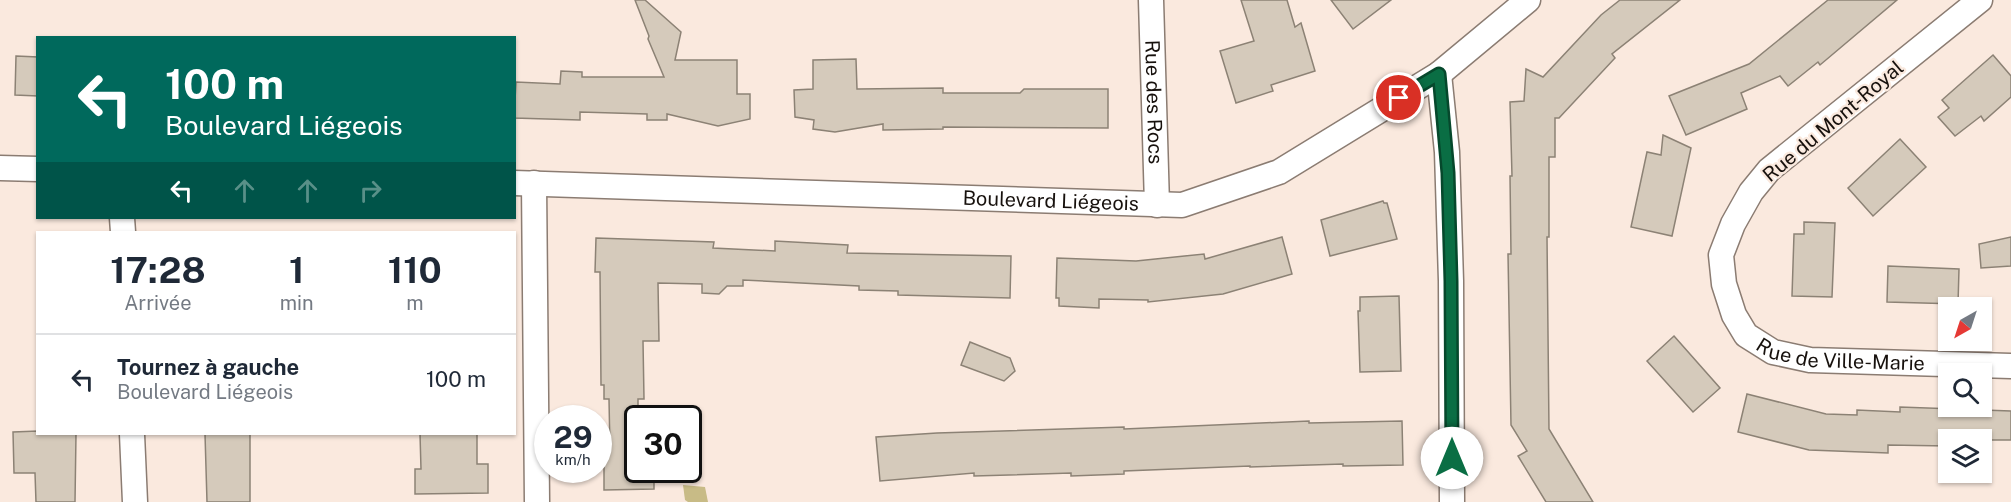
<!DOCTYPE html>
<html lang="fr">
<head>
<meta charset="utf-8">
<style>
	:root { --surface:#fff; --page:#f2f2f3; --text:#1f2937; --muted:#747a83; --line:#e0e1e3 }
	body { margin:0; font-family:"Public Sans",sans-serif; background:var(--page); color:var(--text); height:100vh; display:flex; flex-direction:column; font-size:22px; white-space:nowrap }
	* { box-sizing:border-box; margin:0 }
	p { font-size:20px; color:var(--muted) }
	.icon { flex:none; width:33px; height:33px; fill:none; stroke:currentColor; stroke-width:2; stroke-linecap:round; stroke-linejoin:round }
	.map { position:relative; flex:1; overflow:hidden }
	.side { position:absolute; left:36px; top:231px; width:480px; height:204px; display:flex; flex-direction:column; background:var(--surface); border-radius:0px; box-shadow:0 2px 4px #0004 }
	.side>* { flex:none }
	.top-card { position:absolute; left:36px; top:36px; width:480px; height:183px; border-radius:0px; box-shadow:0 2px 4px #0004; background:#00695c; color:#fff; overflow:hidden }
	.needle { width:39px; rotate:219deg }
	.fabs { position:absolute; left:1938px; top:297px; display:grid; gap:12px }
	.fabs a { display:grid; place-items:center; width:54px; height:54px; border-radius:0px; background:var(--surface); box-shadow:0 2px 4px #0004; font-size:30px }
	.speed { position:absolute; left:534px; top:405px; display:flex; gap:12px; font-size:30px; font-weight:700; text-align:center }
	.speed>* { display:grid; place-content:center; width:78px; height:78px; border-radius:50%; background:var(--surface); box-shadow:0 2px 4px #0004; line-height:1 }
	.speed small { font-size:15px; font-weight:400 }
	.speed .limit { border:3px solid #111; border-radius:9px; background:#fff; color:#111 }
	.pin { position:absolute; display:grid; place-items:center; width:51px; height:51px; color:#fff; margin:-26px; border:3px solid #fff; border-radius:50%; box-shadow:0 2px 6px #0007 }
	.me { position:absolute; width:66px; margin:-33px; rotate:0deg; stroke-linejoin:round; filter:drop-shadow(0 0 4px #0008) }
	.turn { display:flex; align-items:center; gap:21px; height:126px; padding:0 30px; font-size:27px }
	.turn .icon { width:78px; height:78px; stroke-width:2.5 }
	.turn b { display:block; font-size:42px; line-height:51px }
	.lanes { display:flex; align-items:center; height:57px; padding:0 30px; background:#0003; justify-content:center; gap:30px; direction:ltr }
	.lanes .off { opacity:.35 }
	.eta { display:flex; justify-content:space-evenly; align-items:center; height:102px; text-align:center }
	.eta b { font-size:36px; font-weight:700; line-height:42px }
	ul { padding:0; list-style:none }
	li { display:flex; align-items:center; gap:18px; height:90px; padding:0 30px; border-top:2px solid var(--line) }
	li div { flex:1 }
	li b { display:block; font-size:22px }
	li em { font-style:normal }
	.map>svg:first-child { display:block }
	.green { fill:#c8bb86 }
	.building { fill:#d5cabb; stroke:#8c8275; stroke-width:1.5 }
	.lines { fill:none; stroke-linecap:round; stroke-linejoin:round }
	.street-casing { stroke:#8b7c72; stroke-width:27 }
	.street { stroke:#fff; stroke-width:24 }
	.route-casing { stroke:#06482c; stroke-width:15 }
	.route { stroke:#0a6e44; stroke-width:10 }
	.labels { text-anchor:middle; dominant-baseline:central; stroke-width:4.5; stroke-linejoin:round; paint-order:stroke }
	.street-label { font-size:20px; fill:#17110d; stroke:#fae9de }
</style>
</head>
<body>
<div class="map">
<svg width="2011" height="502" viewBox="0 0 2011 502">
	<rect width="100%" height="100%" fill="#fae9de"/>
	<polygon class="green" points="683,485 705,487 708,502 688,502 685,500"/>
	<g class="building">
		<polygon points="635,0 645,0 681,32 675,60 737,60 737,94 750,94 750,119 718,126 667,114 667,120 647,120 647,114 580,112 580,120 514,118 516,82 560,84 561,71 582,72 582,77 664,77 648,39 649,36"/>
		<polygon points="1241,0 1287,0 1295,27 1301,23 1315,71 1271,85 1273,91 1236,103 1220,51 1254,41"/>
		<polygon points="1331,0 1391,0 1353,29"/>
		<polygon points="1620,0 1680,0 1612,54 1615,58 1559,118 1555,118 1555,157 1549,157 1549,237 1547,237 1549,429 1593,502 1546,502 1518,456 1527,451 1511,425 1508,254 1511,254 1510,176 1512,176 1510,102 1524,101 1526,69 1543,77 1601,15"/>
		<polygon points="1828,0 1897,0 1820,65 1818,62 1788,86 1780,76 1741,93 1747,109 1686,135 1669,96 1749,64"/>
		<polygon points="1993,55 2011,76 2011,97 1984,121 1981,116 1955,136 1938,117 1949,108 1942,100"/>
		<polygon points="16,56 38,57 38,96 15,95"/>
		<polygon points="856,59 857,89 943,88 943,93 1020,93 1024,89 1108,89 1108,128 943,127 943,129 883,130 883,124 835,132 813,129 814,120 795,117 794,90 813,89 813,60"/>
		<polygon points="1663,135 1691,148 1672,236 1631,227 1647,152 1661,155"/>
		<polygon points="1900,139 1926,167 1873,216 1848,188"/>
		<polygon points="1383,201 1384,203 1387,203 1397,239 1330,256 1321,220"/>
		<polygon points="1804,222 1835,223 1832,297 1792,296 1794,234 1804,234"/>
		<polygon points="1282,237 1292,274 1223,294 1148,302 1148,300 1099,299 1099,308 1059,306 1059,298 1056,298 1057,258 1136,261 1204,254 1205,259"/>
		<polygon points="2011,237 2011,266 1981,268 1979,244"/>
		<polygon points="596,238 714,242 713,248 775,251 775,241 848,245 847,253 1011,256 1010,298 898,295 898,291 859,290 859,286 743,280 743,286 727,286 719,294 702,293 702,284 658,283 659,341 643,341 644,399 638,399 638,470 654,470 654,489 604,490 604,451 610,451 609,399 604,399 604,385 601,385 600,272 595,272"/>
		<polygon points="1888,266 1959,269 1958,304 1887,302"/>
		<polygon points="1399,296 1401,371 1360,372 1358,311 1360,311 1360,297"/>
		<polygon points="1674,336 1720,388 1693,412 1647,361"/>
		<polygon points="970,342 1010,358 1015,371 1004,381 961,365"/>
		<polygon points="1747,394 1826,414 1857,415 1857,410 1900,412 1900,407 2011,411 2011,440 1948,440 1948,446 1888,445 1888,453 1809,450 1738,432"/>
		<polygon points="1309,421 1309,423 1402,421 1403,465 1343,466 1343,464 1250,467 1250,466 1124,471 1124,474 1071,476 1071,473 974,476 974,473 880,481 876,437 937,433 1124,427 1124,429"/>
		<polygon points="38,431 38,434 76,434 75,502 36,502 35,473 14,473 13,432"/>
		<polygon points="205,434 250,434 250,502 207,502"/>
		<polygon points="420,434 477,434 477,464 488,464 488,493 415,494 415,469 421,469"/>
	</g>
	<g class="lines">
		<defs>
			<g id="street">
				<path id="s1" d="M1151,0L1157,205"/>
				<path id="s2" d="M1980,0L1769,170L1751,192L1733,224L1721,255L1724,284L1734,315L1746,335L1773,352L1810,360L2011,366"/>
				<polyline points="1439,74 1447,152 1451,281 1452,502"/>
				<polyline points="0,168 38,169"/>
				<path id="s3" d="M514,183L1182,205L1279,172L1439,74L1528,0"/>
				<polyline points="534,183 537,502"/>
				<polyline points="122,218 123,232"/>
				<polyline points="132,434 135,502"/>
			</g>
		</defs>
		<use href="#street" class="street-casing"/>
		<use href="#street" class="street"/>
	</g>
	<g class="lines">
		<defs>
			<polyline id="route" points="1399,98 1439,74 1448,173 1451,281 1452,458"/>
		</defs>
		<use href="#route" class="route-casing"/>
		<use href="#route" class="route"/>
	</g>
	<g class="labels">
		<g class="street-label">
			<text stroke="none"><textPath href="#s1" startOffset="102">Rue des Rocs</textPath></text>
			<text transform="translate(1833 121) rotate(-40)">Rue du Mont-Royal</text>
			<text stroke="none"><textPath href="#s3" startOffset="537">Boulevard Liégeois</textPath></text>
			<text stroke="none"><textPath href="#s2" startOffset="554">Rue de Ville-Marie</textPath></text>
		</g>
	</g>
</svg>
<div class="fabs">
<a><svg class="needle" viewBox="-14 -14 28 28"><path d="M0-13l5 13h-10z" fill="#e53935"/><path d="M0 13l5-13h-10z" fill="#747a83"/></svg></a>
<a><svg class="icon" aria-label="search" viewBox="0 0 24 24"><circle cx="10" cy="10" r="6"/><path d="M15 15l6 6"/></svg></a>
<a><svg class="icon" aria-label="layers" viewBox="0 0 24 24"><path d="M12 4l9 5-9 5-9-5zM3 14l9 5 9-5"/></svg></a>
</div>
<div class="speed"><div>29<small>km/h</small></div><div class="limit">30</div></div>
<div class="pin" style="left:1399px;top:98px;background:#d93025"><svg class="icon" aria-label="arrive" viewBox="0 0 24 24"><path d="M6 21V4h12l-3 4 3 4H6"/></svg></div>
<svg class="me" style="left:1452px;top:458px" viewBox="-20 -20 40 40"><circle r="19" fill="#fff"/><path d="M0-13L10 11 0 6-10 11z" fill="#0a6e44"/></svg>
<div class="top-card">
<div class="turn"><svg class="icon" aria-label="left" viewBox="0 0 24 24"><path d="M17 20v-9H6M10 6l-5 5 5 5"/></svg><div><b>100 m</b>Boulevard Liégeois</div></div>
<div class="lanes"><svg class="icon" aria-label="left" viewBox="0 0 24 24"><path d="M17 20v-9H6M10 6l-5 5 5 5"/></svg><svg class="icon off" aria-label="ahead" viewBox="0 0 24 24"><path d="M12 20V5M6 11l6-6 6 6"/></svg><svg class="icon off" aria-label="ahead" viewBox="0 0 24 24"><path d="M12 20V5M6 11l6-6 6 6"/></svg><svg class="icon off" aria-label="right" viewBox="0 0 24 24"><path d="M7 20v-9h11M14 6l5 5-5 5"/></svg></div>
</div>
<section class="side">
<div class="eta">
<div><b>17:28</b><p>Arrivée</p></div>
<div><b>1</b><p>min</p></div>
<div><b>110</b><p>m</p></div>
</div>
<ul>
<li><svg class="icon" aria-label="left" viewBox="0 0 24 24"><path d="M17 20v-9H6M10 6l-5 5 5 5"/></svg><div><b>Tournez à gauche</b><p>Boulevard Liégeois</p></div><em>100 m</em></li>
</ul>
</section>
</div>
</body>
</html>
